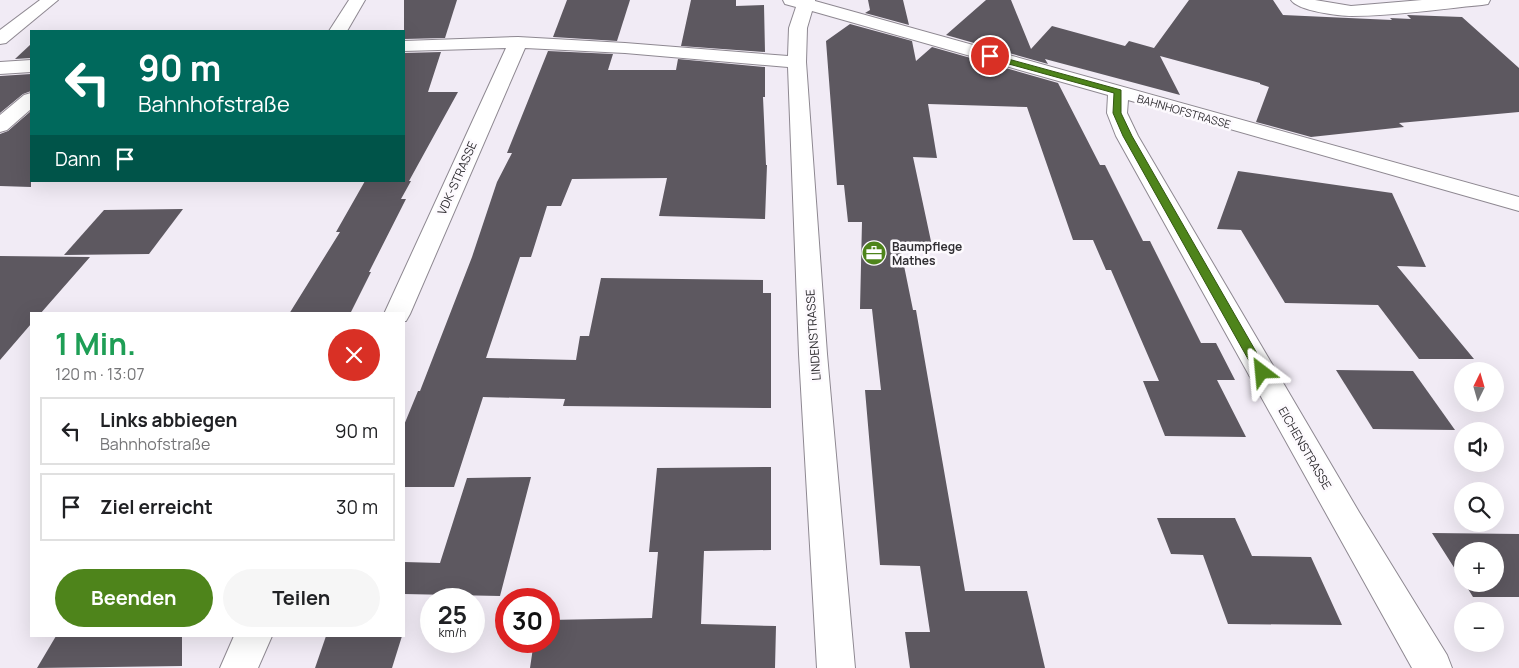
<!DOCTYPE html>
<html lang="de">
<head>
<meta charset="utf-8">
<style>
	:root { --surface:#fff; --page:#f6f6f6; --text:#202124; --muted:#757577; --line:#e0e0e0; --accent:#4e841b }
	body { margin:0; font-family:Manrope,sans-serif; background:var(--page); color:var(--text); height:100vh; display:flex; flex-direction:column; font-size:19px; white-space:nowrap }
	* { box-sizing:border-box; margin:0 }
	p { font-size:16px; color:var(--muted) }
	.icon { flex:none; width:28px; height:28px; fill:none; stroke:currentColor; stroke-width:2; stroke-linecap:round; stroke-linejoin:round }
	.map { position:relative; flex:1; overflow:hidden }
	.side { position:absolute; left:30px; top:312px; width:375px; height:325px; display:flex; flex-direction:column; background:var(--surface); border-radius:0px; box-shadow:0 5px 20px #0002 }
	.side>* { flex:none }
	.banner { position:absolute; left:30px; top:30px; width:375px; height:152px; border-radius:0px; box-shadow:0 5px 20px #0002; background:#00695c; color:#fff; overflow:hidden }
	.needle { width:32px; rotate:5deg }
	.fabs { position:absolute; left:1454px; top:362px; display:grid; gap:10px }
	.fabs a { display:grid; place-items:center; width:50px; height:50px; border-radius:50%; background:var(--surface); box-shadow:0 5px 20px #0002; font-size:25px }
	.speed { position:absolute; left:420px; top:588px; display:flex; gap:10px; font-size:25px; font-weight:700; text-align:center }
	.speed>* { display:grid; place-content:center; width:65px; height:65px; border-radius:50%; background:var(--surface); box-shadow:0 5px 20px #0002; line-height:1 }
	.speed small { font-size:12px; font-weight:400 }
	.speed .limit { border:8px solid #d22; background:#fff; color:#111 }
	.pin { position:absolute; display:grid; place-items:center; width:42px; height:42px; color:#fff; margin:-21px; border:2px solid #fff; border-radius:50%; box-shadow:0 1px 5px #0007 }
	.me { position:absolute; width:55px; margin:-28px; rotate:331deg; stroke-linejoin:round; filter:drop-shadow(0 0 4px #0008) }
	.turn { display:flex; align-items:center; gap:18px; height:105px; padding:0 25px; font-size:22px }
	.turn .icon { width:65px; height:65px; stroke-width:2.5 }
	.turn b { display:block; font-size:35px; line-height:42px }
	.then { display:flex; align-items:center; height:48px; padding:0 25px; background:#0003; gap:10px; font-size:19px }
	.round { display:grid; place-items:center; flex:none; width:52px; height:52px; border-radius:26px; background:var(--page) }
	.overview { display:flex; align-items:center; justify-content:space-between; height:85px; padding:0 25px }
	h1 { font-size:30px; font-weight:700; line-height:38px; color:#1e9e55 }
	.cta { display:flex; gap:10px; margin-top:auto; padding:10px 25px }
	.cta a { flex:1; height:58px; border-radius:30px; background:var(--accent); color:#fff; font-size:20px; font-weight:700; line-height:58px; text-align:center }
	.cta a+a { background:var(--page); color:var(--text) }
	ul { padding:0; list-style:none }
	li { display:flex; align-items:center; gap:15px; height:68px; margin:0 10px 8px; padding:0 15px; border:2px solid var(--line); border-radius:0px }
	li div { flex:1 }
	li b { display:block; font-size:19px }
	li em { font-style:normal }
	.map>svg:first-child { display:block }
	.building { fill:#5d5860 }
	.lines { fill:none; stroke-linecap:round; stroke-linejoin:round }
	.minor-casing { stroke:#8e8891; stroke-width:2 }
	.minor { fill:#fff; fill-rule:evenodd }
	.route { fill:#4e841b; stroke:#335612 }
	.labels { text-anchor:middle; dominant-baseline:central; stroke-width:5; stroke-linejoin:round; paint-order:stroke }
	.far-street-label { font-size:11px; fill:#312f33; stroke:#fdfafe }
	.street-label { font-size:12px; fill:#312f33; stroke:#fdfafe }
	.poi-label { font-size:12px; font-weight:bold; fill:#312f33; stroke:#fdfafe; text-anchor:start }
</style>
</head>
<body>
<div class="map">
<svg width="1519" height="668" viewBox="0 0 1519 668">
	<rect width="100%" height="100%" fill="#f1ebf5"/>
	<g class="building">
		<polygon points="404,0 457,0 445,38 404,39"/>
		<polygon points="567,0 630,0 617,41 553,37"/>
		<polygon points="691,0 736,0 736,6 764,5 765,52 681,46"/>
		<polygon points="868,0 903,0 909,25 865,13 870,10"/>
		<polygon points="986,0 1011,0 1031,49 1052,26 1125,46 1129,41 1154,48 1189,0 1273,0 1283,15 1392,20 1390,18 1411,19 1407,15 1408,15 1462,17 1519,68 1519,112 1399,123 1404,127 1311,137 1256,122 1269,87 1260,84 1260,83 1160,56 1180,95 1045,59 1048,64 946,35"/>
		<polygon points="850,24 912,41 916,61 932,47 1058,83 1100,165 1105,165 1143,241 1150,241 1201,343 1216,343 1235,380 1217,380 1246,437 1165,436 1143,381 1159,381 1111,270 1106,270 1093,240 1073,240 1027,107 928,104 937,158 913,157 932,246 900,246 913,310 916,310 965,591 1027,591 1045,668 910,668 905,632 930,632 920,566 880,565 865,390 881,390 872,309 860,309 862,222 848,222 844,185 837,185 826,41"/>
		<polygon points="31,44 31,58 15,59"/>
		<polygon points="548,51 613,54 608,70 676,70 678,59 765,67 765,97 763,97 766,165 767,165 765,219 659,216 667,178 572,179 561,206 547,206 531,257 520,257 486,358 576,360 580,336 589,336 601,278 763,280 763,293 771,293 771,408 563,406 565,399 483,397 454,487 404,487 404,425 418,391 420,391 472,257 497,182 512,153 507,153"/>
		<polygon points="441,52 428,92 458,92 409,181 411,181 401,199 406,199 369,272 371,272 350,314 289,314 340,232 336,232 365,181 404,181 404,53"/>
		<polygon points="31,74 31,91 23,94 0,113 0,76"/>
		<polygon points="31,111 31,187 0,186 0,134 8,131"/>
		<polygon points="1238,171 1392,193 1426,267 1397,266 1474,359 1419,359 1378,305 1285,303 1241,230 1217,229"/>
		<polygon points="183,209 149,254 64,255 104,210"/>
		<polygon points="0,256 90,257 40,314 31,314 31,324 0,360"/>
		<polygon points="1336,370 1413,371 1455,430 1373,429"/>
		<polygon points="771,467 771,550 704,551 701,624 776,626 775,668 530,668 534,641 549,641 549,620 652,618 658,552 649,552 657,468"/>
		<polygon points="531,477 500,596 404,594 404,562 440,563 467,478"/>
		<polygon points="1157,518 1235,518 1252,556 1311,557 1342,625 1228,624 1203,555 1171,554"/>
		<polygon points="1432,533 1519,534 1519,597 1473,597 1465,584 1495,584 1495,551 1462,551 1462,580"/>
		<polygon points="56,636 182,636 182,666 37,668"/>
		<polygon points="326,636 402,636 392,668 315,668"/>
	</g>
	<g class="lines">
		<defs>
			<g id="minor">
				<polygon points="40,0 58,0 6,43 0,44 0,30"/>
				<polygon points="349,0 365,0 347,31 329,31"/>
				<polygon points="783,0 815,0 815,1 1519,197 1519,211 1128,100 1127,113 1138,136 1359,512 1447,655 1452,668 1412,668 1116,136 1107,113 1108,95 812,11 807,28 806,62 827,354 855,668 817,668 799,354 788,67 625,53 525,48 410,314 406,321 404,321 404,314 384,314 506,48 404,51 404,41 518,37 625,43 788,56 789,28 796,7 785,4"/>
				<path d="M1291,0H1315L1351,6L1422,0H1490L1488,4L1482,5C1439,9 1395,16 1352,16C1339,16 1298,11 1291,0Z"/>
				<polygon points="31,60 31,72 0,74 0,62"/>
				<polygon points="31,93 31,109 7,130 0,132 0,115 24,95"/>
				<polygon points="234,636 272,636 258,668 220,668"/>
			</g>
		</defs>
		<use href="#minor" class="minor-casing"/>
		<use href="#minor" class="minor"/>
	</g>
	<polygon class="route" points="990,54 1121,90 1121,113 1132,136 1266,369 1267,372 1266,375 1257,375 1123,136 1113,113 1114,93 987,58 986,56"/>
	<defs>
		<symbol id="office-disc" viewBox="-11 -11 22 22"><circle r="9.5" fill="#4e841b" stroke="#fdfafe"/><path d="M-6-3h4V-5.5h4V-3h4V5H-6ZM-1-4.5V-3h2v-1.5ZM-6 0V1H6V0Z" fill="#fff"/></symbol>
	</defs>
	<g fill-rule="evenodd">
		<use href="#office-disc" x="860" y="239" width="28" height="28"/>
	</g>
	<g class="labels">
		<g class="far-street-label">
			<text transform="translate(1184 111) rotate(16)">BAHNHOFSTRASSE</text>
		</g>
		<g class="street-label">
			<text transform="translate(457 178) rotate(-66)">VDK-STRASSE</text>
			<text transform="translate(813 335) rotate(-94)">LINDENSTRASSE</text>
			<text transform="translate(1305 448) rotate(60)">EICHENSTRASSE</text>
		</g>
		<g class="poi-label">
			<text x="892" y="246">Baumpflege<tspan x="892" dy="14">Mathes</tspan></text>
		</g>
	</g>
</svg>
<div class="fabs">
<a><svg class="needle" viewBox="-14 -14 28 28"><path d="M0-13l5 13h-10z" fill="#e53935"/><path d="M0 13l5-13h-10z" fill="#757577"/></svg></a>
<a><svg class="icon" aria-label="sound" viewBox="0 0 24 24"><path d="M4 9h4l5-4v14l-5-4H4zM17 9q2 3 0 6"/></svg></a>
<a><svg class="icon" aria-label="search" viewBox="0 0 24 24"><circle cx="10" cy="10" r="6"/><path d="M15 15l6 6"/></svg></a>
<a>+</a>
<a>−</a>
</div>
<div class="speed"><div>25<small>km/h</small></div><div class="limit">30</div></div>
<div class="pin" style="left:990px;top:56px;background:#d93025"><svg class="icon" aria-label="arrive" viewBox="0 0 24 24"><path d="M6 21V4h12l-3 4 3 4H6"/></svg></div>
<svg class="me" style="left:1262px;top:372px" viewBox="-20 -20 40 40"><path d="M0-17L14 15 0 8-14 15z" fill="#4e841b" stroke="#fff" stroke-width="4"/></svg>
<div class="banner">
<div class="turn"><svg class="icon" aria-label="left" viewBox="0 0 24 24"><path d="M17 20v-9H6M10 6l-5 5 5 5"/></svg><div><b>90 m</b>Bahnhofstraße</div></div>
<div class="then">Dann<svg class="icon" aria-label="arrive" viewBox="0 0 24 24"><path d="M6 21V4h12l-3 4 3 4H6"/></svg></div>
</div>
<section class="side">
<div class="overview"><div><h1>1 Min.</h1><p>120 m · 13:07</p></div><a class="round" style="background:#d93025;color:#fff"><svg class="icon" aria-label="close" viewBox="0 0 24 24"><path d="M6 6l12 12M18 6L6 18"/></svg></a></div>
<ul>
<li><svg class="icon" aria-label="left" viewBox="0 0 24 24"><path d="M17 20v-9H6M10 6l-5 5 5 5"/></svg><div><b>Links abbiegen</b><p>Bahnhofstraße</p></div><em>90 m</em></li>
<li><svg class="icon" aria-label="arrive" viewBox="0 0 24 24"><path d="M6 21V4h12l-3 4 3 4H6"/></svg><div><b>Ziel erreicht</b></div><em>30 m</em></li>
</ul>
<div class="cta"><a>Beenden</a><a>Teilen</a></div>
</section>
</div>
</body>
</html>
